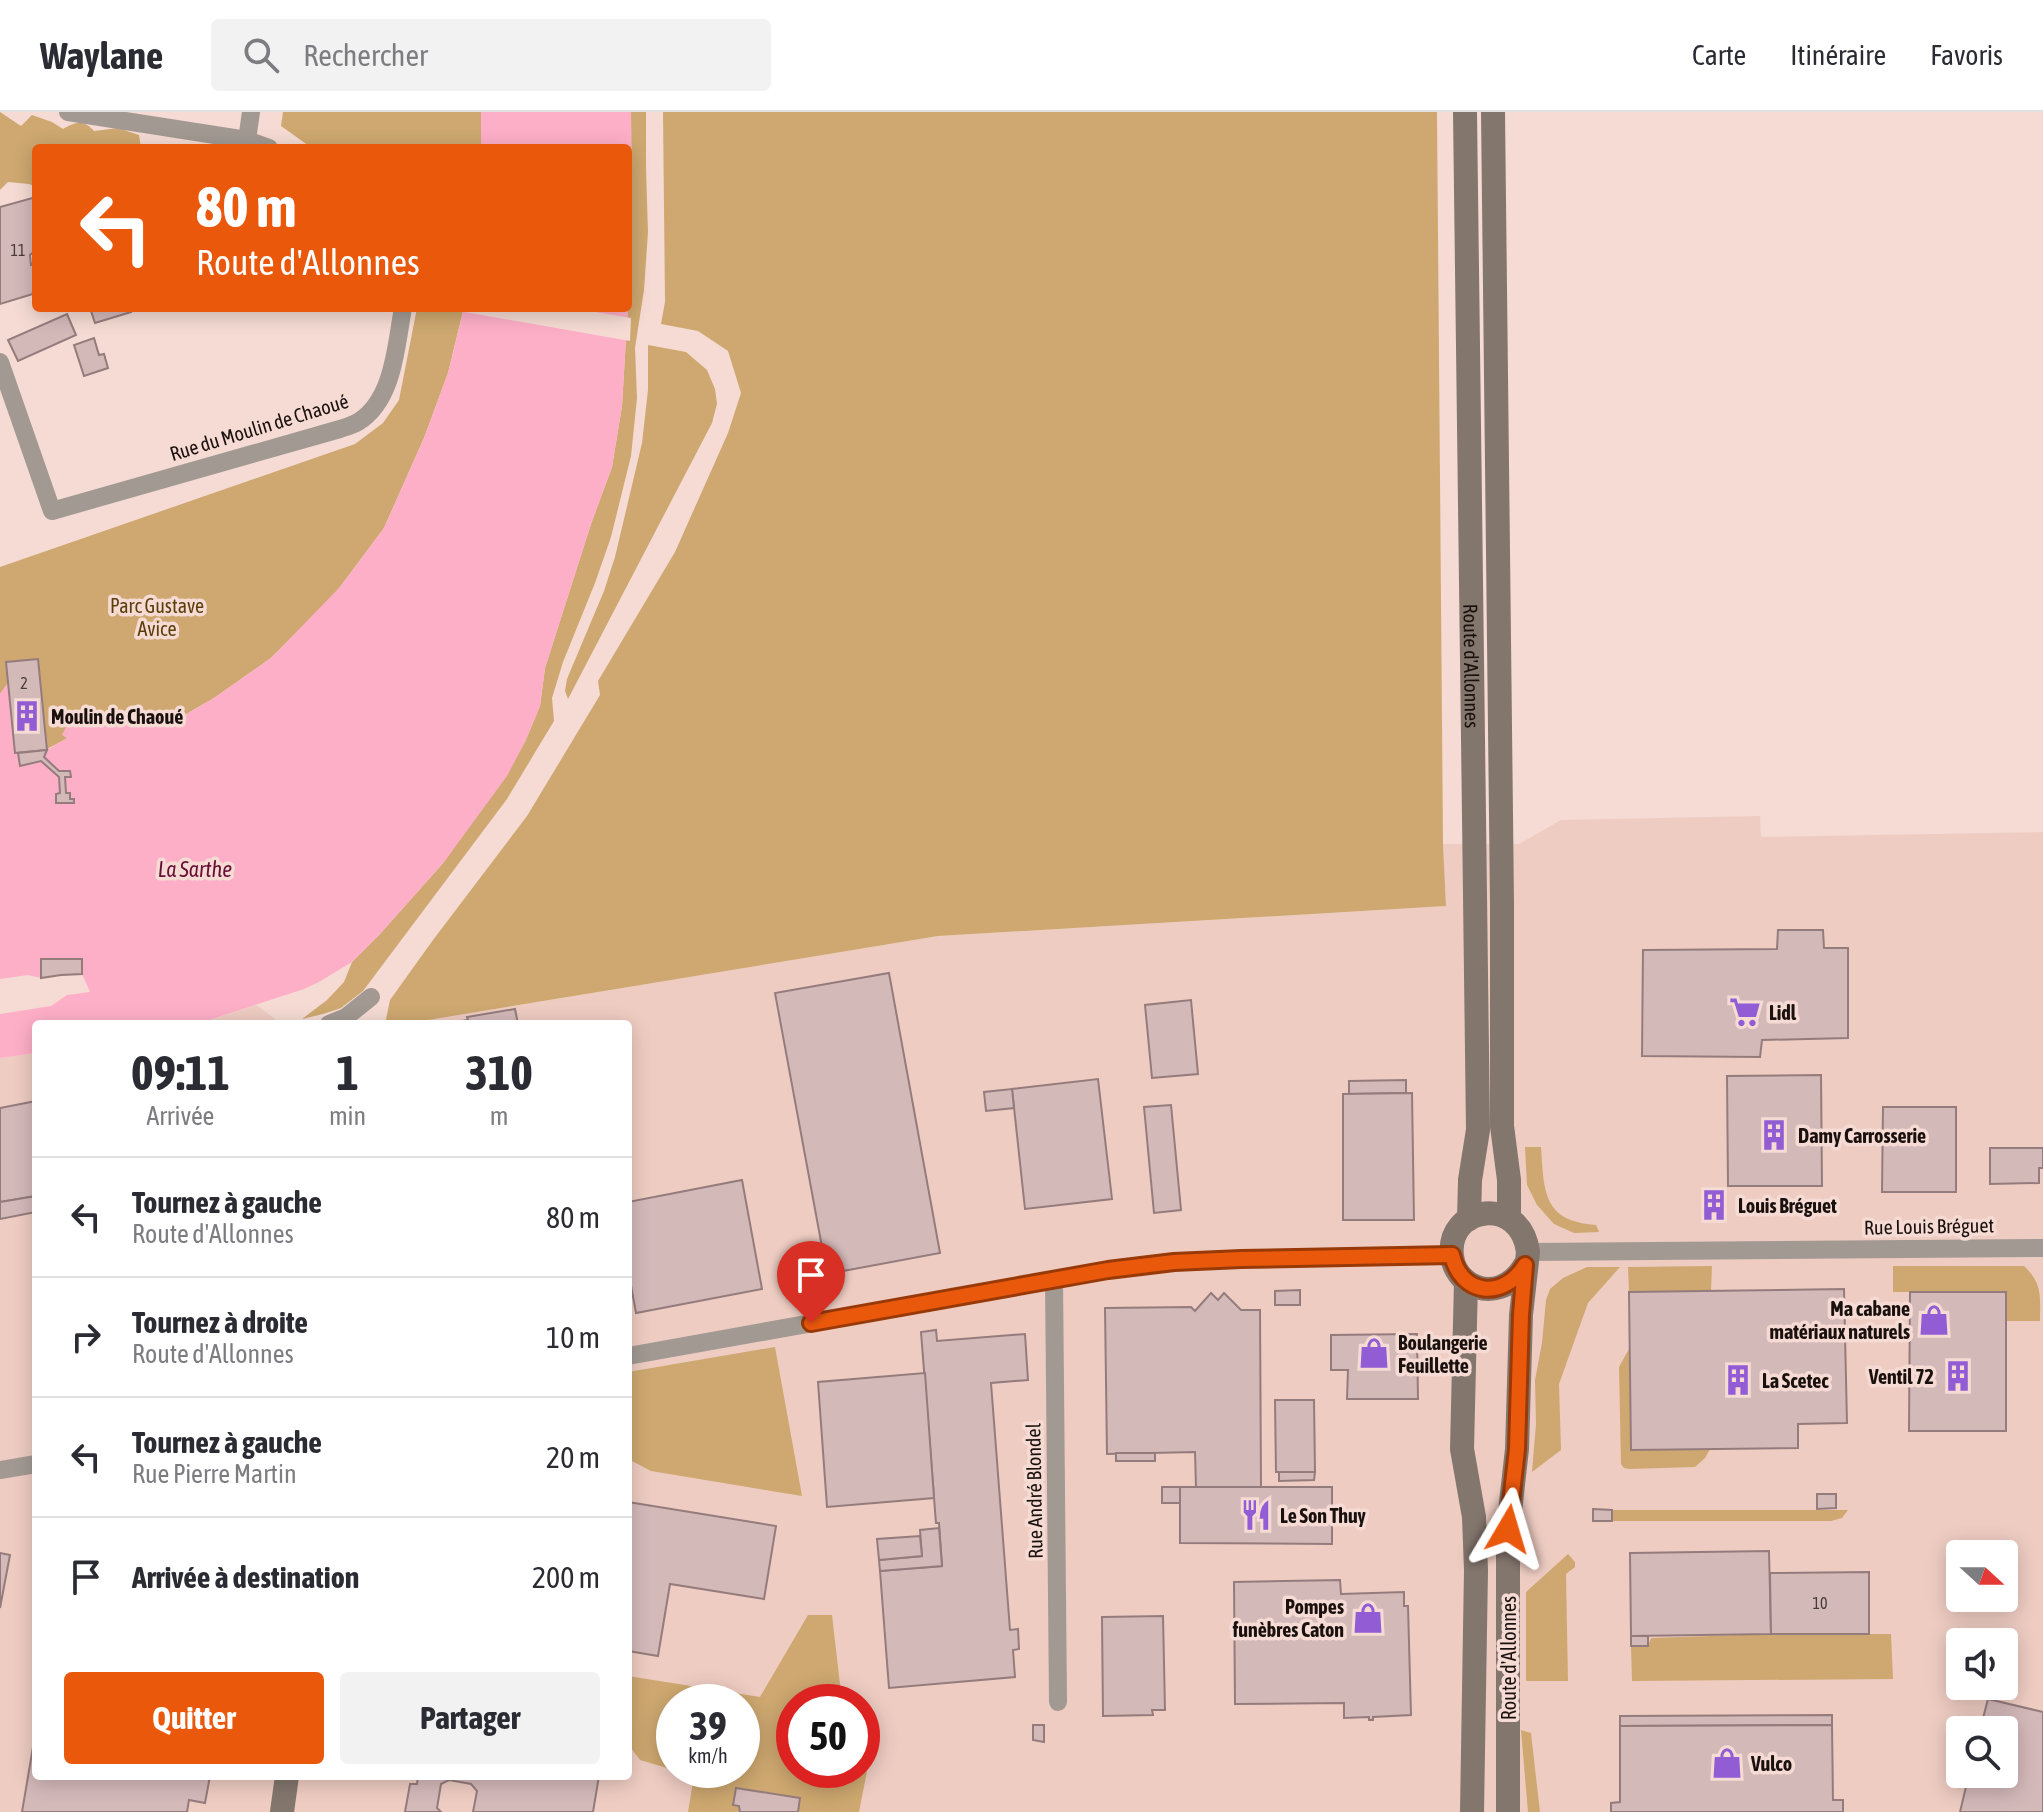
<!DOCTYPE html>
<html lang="fr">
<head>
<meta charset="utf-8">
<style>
	:root { --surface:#fff; --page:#f2f2f3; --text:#2b2b33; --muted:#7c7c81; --line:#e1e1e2; --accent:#ea580c }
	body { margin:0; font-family:"Asap Condensed",sans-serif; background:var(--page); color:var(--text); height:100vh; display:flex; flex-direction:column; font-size:30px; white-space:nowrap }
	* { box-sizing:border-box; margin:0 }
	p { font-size:26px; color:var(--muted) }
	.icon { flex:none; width:44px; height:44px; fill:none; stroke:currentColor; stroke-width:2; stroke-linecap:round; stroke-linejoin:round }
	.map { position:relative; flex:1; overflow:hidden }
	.drawer { position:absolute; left:32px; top:908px; width:600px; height:760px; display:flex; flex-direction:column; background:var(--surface); border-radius:8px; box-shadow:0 4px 20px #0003 }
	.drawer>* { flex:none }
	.top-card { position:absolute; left:32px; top:32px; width:600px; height:168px; border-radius:8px; box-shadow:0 4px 20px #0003; background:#ea580c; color:#fff; overflow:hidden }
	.needle { width:52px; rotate:111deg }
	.controls { position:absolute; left:1946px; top:1428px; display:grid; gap:16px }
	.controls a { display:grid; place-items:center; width:72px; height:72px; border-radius:8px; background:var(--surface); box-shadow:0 4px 20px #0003; font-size:40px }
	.speed { position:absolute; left:656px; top:1572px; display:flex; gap:16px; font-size:40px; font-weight:700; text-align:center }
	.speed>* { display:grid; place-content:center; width:104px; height:104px; border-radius:50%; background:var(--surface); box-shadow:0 4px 20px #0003; line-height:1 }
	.speed small { font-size:20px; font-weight:400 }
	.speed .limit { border:12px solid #d22; background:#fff; color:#111 }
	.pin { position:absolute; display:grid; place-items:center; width:68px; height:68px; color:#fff; margin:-82px -34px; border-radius:50% 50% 50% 0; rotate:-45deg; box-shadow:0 0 8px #0007 }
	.pin .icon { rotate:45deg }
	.me { position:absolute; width:88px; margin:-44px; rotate:7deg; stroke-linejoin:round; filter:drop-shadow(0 0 6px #0008) }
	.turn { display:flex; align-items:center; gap:28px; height:168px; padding:0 32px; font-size:36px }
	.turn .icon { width:104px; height:104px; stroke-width:2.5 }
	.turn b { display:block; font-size:56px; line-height:68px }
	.eta { display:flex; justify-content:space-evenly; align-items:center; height:136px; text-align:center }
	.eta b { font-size:48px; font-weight:700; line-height:56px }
	.cta { display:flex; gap:16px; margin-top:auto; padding:16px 32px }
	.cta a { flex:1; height:92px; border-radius:8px; background:var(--accent); color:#fff; font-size:32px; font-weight:700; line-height:92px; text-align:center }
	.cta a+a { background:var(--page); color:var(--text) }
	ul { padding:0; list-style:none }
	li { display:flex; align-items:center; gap:24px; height:120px; padding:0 32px; border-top:2px solid var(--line) }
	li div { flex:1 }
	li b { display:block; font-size:30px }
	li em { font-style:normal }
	header { display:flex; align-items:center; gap:48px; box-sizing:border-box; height:112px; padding:0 40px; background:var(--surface); border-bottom:2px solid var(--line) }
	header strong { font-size:38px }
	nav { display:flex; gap:44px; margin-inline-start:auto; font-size:28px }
	.search { width:560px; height:72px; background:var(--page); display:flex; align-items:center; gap:20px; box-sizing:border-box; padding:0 28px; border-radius:8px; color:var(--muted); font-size:30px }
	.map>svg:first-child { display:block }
	.built { fill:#eeccc2; fill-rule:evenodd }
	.green { fill:#cea870 }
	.water { fill:#feafc8 }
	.pier { fill:#f5dbd3 }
	.building { fill:#d4b9b9; stroke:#957c7c; stroke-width:2 }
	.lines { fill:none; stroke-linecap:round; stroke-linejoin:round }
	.street { stroke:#a29993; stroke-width:18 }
	.secondary { stroke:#83766d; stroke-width:24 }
	.route-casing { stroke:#983908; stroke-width:20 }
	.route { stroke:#ea580c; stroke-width:14 }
	.labels { text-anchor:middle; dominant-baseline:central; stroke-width:7; stroke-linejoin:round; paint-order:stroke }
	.number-label { font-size:16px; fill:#483b3a }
	.street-label { font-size:20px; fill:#1a110f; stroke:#f5dbd3 }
	.park-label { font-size:20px; fill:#5b3e09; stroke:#f5dbd3 }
	.poi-label { font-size:20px; font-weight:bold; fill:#1a110f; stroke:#f5dbd3; text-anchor:start }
	.water-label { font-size:22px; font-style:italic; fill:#680e37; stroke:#f5dbd3 }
</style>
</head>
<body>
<header>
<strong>Waylane</strong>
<div class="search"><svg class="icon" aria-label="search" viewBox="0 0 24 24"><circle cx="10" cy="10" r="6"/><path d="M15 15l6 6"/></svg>Rechercher</div>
<nav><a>Carte</a><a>Itinéraire</a><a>Favoris</a></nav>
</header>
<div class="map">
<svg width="2043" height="1700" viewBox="0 0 2043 1700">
	<rect width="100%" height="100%" fill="#f5dbd3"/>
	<g class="built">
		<path d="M1760,704L1761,725L2043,720V1700H0V946L36,941V1664H628V912H404L938,824L1446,794L1443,732H1519L1561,708ZM1960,1442H2004V1486H1960ZM1960,1530H2004V1574H1960ZM674,1590H742V1658H674ZM794,1590H862V1658H794ZM1960,1618H2004V1662H1960Z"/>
		<polygon points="256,893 282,912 197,912 226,903"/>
	</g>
	<g class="green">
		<path d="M0,0L21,14L32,3L52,10L63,17C76,10 83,7 94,19L118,16L139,23L141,36H36V75L29,72L8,70L0,78Z"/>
		<polygon points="283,0 481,0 481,36 312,36 281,14"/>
		<polygon points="631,0 646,0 646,56 648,120 644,178 635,236 637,286 631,344 611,425 595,471 563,550 552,586 554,609 507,687 363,879 341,896 323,902 302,907 327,888 344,870 352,850 380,822 444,750 525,630 540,594 545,556 591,412 612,355 622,294 632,122"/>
		<polygon points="663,0 1437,0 1443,732 1446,794 938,824 404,912 385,912 390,888 433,828 527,704 600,583 598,569 675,440 728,321 741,281 728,239 698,219 661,212 665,190"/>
		<polygon points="417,196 445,196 463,199 448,261 424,326 384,416 340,475 327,490 271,546 214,586 176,608 150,612 131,609 68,626 47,637 38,547 6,550 8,571 0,582 0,455 355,332 383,311 399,288"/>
		<polygon points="648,233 686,240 707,258 715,277 717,292 712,311 568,587 565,579 567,567 604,479 615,445 642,331 648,278"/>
		<path d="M1525,1035H1541C1544,1080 1543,1109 1596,1113L1599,1120L1574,1121L1554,1112L1537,1093L1527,1073Z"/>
		<polygon points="1712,1154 1711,1179 1629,1180 1628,1155"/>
		<path d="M1893,1154H2024C2043,1172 2040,1185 2040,1209H2006V1180H1893Z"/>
		<polygon points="1587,1155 1620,1155 1588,1191 1559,1272 1561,1338 1532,1360 1536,1312 1535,1268 1542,1231 1546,1188 1550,1177 1563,1166"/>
		<polygon points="775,1235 802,1384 651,1359 628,1347 628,1260"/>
		<polygon points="1629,1237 1631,1337 1710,1337 1705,1346 1695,1355 1629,1357 1624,1356 1621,1352 1619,1255"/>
		<polygon points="1612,1398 1848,1398 1842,1406 1831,1409 1612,1409"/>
		<polygon points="1568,1442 1575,1450 1575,1455 1566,1462 1568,1569 1526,1569 1526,1480"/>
		<polygon points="808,1503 832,1503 842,1590 794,1590 794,1658 862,1658 862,1602 876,1613 859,1700 688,1700 694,1664 674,1658 742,1658 742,1590 674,1590 674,1658 640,1648 628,1632 628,1564 760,1585"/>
		<polygon points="1771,1522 1891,1522 1893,1567 1632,1569 1631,1534 1648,1534 1651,1526"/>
		<polygon points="1521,1618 1531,1621 1540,1700 1528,1700"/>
	</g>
	<g class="water">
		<polygon points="481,0 631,0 632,122 628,189 628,36 481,36"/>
		<polygon points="464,196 628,196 622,294 612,355 591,412 545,556 540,594 525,630 507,664 444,750 380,822 352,850 319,870 304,877 197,912 36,912 36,941 0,946 0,902 51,894 67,883 90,880 82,862 61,863 41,866 28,863 0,867 0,582 8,571 15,640 47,638 67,626 62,623 71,605 128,603 131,609 150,612 176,608 214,586 271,546 340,475 384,416 424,326 448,261"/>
	</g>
	<polygon class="pier" points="459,196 572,196 631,206 630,229 459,199"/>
	<g class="building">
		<polygon points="36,85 36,138 30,143 31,153 36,152 36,181 0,192 0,95"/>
		<polygon points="90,196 130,196 131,200 95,211"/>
		<polygon points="67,202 76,223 18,249 8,228"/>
		<polygon points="94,226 99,243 104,242 108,256 84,264 74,233"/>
		<polygon points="38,547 47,638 15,641 6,550"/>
		<polygon points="47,638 44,645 59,659 70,659 71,665 65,665 66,681 70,681 70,687 74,687 74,691 56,691 56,682 60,681 59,665 41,649 20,654 18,641"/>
		<polygon points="1778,818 1823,818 1824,836 1848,836 1848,926 1762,928 1760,945 1642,944 1643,838 1777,837"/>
		<polygon points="41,847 82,847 82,862 61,863 41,866"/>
		<polygon points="889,861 940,1141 827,1162 775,881"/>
		<polygon points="1191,888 1198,962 1152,966 1145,893"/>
		<polygon points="515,897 518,912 444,912 468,908 467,905"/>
		<polygon points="1821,963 1822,1074 1728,1074 1727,964"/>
		<polygon points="1098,967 1112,1087 1025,1097 1012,977"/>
		<polygon points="1406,968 1406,981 1349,982 1349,969"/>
		<polygon points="1012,977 1014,996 986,999 984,980"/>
		<polygon points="1412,981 1414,1108 1343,1108 1343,982"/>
		<polygon points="36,989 36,1084 0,1090 0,996"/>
		<polygon points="1171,993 1181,1098 1154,1101 1144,995"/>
		<polygon points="1883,995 1956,995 1956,1080 1882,1080"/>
		<polygon points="1990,1036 2043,1036 2043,1056 2039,1056 2039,1071 1990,1072"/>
		<polygon points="742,1068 762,1177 636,1201 628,1157 628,1090"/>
		<polygon points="36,1084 36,1100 0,1107 0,1090"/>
		<rect x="1706" y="1086" width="16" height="14"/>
		<polygon points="1844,1177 1847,1311 1798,1312 1798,1336 1631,1338 1629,1180"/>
		<polygon points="1300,1178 1300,1193 1275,1193 1275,1179"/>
		<polygon points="1910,1180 2006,1180 2006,1319 1909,1319"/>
		<polygon points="1211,1181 1218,1188 1224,1181 1241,1198 1260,1198 1261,1375 1196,1375 1195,1340 1107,1342 1105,1196 1191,1195 1195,1199"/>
		<polygon points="936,1218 937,1229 1025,1222 1028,1268 991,1271 1010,1518 1018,1517 1019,1537 1013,1538 1015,1565 889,1576 880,1459 942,1454 939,1411 936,1411 921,1220"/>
		<polygon points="1417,1222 1418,1287 1347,1287 1348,1258 1331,1258 1331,1223"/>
		<polygon points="925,1261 934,1386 827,1395 818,1270"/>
		<polygon points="1275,1288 1314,1288 1315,1360 1276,1360"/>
		<rect x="1116" y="1341" width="39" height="8"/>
		<polygon points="1279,1360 1315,1360 1314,1368 1279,1369"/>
		<rect x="1162" y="1375" width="18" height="16"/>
		<polygon points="1180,1375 1332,1375 1332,1432 1180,1431"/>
		<polygon points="1817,1382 1836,1382 1836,1396 1817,1397"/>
		<polygon points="628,1390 776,1414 764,1487 670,1472 658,1544 628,1539"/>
		<polygon points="1593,1397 1612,1398 1612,1409 1593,1409"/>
		<polygon points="939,1416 942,1454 880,1459 879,1448 922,1444 920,1418"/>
		<polygon points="920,1424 922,1444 879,1448 877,1427"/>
		<polygon points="1769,1439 1771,1522 1631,1524 1630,1441"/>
		<polygon points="0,1441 10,1443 0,1496"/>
		<polygon points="1869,1460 1869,1522 1771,1522 1770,1461"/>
		<polygon points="1340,1468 1341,1482 1404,1480 1404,1494 1408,1494 1411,1603 1373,1605 1373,1608 1369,1608 1369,1605 1344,1606 1344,1591 1235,1592 1234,1470"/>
		<polygon points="1163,1504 1165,1598 1152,1598 1153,1603 1103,1604 1102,1505"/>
		<rect x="1631" y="1524" width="17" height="10"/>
		<polygon points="1988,1587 2043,1600 2043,1700 1960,1700 1969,1662 2004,1662 2004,1618 1980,1618"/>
		<polygon points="1832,1603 1832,1613 1620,1614 1620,1604"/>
		<polygon points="1033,1613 1044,1613 1044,1630 1033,1628"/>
		<polygon points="1832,1613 1833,1688 1843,1688 1843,1700 1611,1700 1611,1691 1620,1690 1620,1614"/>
		<polygon points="33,1635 36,1636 36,1664 210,1664 205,1691 189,1688 187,1700 22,1700"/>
		<polygon points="418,1664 599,1664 593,1700 473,1700 477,1679 471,1672 449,1668 441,1672 437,1696 441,1700 405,1700 410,1672 417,1672"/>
		<polygon points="736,1676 800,1686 798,1700 740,1700 739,1694 733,1693"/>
	</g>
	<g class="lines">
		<g class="street">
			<polyline points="68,0 247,28 269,36"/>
			<polyline points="247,28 251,0"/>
			<path d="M0,250L52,399L340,317C346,315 353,313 358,310C394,288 396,233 403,196"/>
			<polyline points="329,912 346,905 371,885"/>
			<polyline points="1528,1140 2043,1136"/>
			<polyline points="1054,1167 1058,1590"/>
			<polyline points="628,1244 1108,1158 1174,1150 1241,1147 1452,1143"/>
			<polyline points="0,1358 36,1352"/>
		</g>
		<g class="secondary">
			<path id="s1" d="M1465,0L1478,1018L1470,1068L1469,1107"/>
			<polyline points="1493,0 1502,791 1502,1014 1509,1068 1509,1106"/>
			<polyline points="1466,1169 1462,1337 1474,1405 1476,1458 1472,1700"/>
			<polyline points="282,1700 287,1664"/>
			<path d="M1508,1700V1417L1517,1337L1521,1203L1528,1140C1521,1083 1446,1093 1452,1144C1453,1154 1459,1164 1467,1170C1490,1185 1513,1174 1525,1153"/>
		</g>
	</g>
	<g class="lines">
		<defs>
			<path id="route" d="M811,1211L1108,1158L1174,1150L1241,1147L1452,1143C1461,1184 1504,1188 1525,1153L1521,1203L1517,1337L1508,1417"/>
		</defs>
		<use href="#route" class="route-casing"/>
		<use href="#route" class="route"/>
	</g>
	<defs>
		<symbol id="building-bare" viewBox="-9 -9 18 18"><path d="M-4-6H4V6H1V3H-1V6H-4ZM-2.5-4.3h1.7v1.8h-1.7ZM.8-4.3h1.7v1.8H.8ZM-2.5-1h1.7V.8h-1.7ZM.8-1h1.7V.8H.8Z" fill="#925cd4" stroke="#f5dbd3" stroke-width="2.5" paint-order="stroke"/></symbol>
		<symbol id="supermarket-bare" viewBox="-9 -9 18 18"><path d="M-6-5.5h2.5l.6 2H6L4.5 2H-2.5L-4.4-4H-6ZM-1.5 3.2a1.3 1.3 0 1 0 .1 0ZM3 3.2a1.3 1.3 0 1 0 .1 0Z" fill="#925cd4" stroke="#f5dbd3" stroke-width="2.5" paint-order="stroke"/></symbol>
		<symbol id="shop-bare" viewBox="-9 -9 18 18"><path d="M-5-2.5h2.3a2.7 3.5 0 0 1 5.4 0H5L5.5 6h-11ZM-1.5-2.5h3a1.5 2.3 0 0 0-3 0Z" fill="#925cd4" stroke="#f5dbd3" stroke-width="2.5" paint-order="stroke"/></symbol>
		<symbol id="restaurant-bare" viewBox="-9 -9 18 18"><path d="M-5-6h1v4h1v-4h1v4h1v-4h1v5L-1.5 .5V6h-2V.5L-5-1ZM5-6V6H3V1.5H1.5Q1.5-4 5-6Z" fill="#925cd4" stroke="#f5dbd3" stroke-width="2.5" paint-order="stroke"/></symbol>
	</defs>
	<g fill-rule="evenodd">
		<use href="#building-bare" x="5" y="582" width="44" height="44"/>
		<use href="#supermarket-bare" x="1723" y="878" width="44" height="44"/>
		<use href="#building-bare" x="1752" y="1001" width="44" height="44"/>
		<use href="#building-bare" x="1692" y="1071" width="44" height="44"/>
		<use href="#shop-bare" x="1912" y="1186" width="44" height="44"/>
		<use href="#shop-bare" x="1352" y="1219" width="44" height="44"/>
		<use href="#building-bare" x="1936" y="1242" width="44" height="44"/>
		<use href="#building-bare" x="1716" y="1246" width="44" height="44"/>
		<use href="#restaurant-bare" x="1234" y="1381" width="44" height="44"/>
		<use href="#shop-bare" x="1346" y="1484" width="44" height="44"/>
		<use href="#shop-bare" x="1705" y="1629" width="44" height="44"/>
	</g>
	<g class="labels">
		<g class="number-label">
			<text x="18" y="138">11</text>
			<text x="24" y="571">2</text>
			<text x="1820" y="1491">10</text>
		</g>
		<g class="street-label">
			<text transform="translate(259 315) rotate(-17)">Rue du Moulin de Chaoué</text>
			<text stroke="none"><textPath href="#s1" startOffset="554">Route d'Allonnes</textPath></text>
			<text transform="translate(1929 1114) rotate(-1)">Rue Louis Bréguet</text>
			<text transform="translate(1034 1379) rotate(-91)">Rue André Blondel</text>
			<text transform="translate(1508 1546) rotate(-90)">Route d'Allonnes</text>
		</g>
		<g class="park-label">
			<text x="157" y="493">Parc Gustave<tspan x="157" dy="23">Avice</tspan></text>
		</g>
		<g class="poi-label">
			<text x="51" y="604">Moulin de Chaoué</text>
			<text x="1769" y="900">Lidl</text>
			<text x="1798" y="1023">Damy Carrosserie</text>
			<text x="1738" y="1093">Louis Bréguet</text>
			<text x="1910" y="1196" text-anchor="end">Ma cabane<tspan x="1910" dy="23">matériaux naturels</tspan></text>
			<text x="1398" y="1230">Boulangerie<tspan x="1398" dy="23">Feuillette</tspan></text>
			<text x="1934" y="1264" text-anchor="end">Ventil 72</text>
			<text x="1762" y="1268">La Scetec</text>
			<text x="1280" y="1403">Le Son Thuy</text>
			<text x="1344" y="1494" text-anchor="end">Pompes<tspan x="1344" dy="23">funèbres Caton</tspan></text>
			<text x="1751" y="1651">Vulco</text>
		</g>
		<g class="water-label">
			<text x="195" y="757">La Sarthe</text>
		</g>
	</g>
</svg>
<div class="controls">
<a><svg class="needle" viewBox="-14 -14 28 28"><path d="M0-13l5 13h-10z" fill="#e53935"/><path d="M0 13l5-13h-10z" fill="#7c7c81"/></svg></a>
<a><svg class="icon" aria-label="sound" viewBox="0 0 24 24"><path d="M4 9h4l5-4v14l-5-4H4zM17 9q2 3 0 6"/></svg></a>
<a><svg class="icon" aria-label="search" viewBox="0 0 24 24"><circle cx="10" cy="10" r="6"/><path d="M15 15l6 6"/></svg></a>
</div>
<div class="speed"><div>39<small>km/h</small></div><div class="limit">50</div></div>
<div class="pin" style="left:811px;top:1211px;background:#d93025"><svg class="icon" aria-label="arrive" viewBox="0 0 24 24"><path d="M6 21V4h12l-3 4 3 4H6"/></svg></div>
<svg class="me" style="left:1508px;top:1417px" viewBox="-20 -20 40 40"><path d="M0-17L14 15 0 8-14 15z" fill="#ea580c" stroke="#fff" stroke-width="4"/></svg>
<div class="top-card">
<div class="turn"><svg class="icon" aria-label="left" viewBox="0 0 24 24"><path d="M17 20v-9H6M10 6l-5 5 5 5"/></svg><div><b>80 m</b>Route d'Allonnes</div></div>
</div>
<section class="drawer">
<div class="eta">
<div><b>09:11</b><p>Arrivée</p></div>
<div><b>1</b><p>min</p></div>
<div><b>310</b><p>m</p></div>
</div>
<ul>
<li><svg class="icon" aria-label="left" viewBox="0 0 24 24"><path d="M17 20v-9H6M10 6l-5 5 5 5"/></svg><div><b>Tournez à gauche</b><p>Route d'Allonnes</p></div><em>80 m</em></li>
<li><svg class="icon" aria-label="right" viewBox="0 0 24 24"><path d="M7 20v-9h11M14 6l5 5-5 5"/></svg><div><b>Tournez à droite</b><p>Route d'Allonnes</p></div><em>10 m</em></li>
<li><svg class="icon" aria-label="left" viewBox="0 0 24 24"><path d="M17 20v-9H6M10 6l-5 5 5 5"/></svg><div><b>Tournez à gauche</b><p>Rue Pierre Martin</p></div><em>20 m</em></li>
<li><svg class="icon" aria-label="arrive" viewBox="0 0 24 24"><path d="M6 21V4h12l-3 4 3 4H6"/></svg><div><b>Arrivée à destination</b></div><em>200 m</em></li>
</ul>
<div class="cta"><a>Quitter</a><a>Partager</a></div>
</section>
</div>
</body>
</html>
